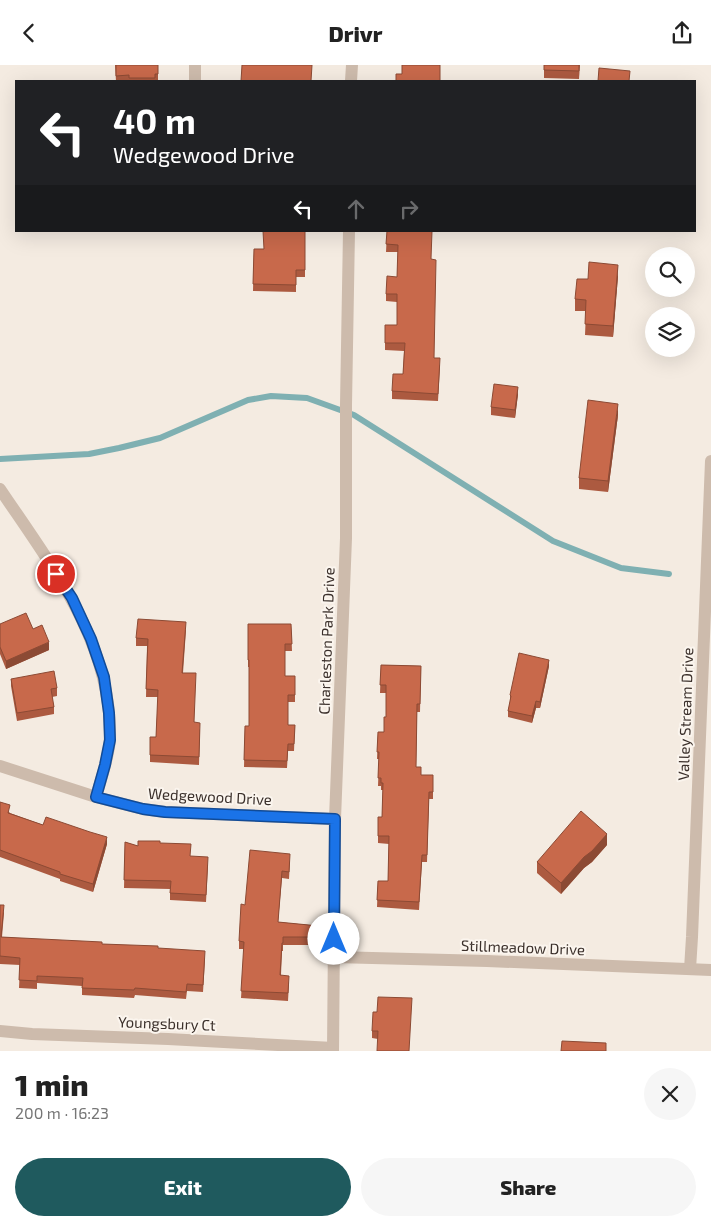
<!DOCTYPE html>
<html lang="en">
<head>
<meta charset="utf-8">
<style>
	:root { --surface:#fff; --page:#f6f6f6; --text:#222; --muted:#767676; --accent:#1f5a5e }
	body { margin:0; font-family:"Exo 2",sans-serif; background:var(--page); color:var(--text); height:100vh; display:flex; flex-direction:column; font-size:19px; white-space:nowrap }
	* { box-sizing:border-box; margin:0 }
	p { font-size:16px; color:var(--muted) }
	.icon { flex:none; width:28px; height:28px; fill:none; stroke:currentColor; stroke-width:2; stroke-linecap:round; stroke-linejoin:round }
	.map { position:relative; height:986px; overflow:hidden }
	.drawer { display:flex; flex-direction:column; background:var(--surface); flex:1 }
	.drawer>* { flex:none }
	.banner { position:absolute; left:15px; top:15px; width:681px; height:152px; border-radius:0px; box-shadow:0 5px 20px #0002; background:#202124; color:#fff; overflow:hidden }
	.tools { position:absolute; left:645px; top:182px; display:grid; gap:10px }
	.tools a { display:grid; place-items:center; width:50px; height:50px; border-radius:50%; background:var(--surface); box-shadow:0 5px 20px #0002; font-size:25px }
	.pin { position:absolute; display:grid; place-items:center; width:42px; height:42px; color:#fff; margin:-21px; border:2px solid #fff; border-radius:50%; box-shadow:0 1px 5px #0007 }
	.me { position:absolute; width:55px; margin:-28px; rotate:0deg; stroke-linejoin:round; filter:drop-shadow(0 0 4px #0008) }
	.turn { display:flex; align-items:center; gap:18px; height:105px; padding:0 15px; font-size:22px }
	.turn .icon { width:65px; height:65px; stroke-width:2.5 }
	.turn b { display:block; font-size:35px; line-height:42px }
	.lanes { display:flex; align-items:center; height:48px; padding:0 15px; background:#0003; justify-content:center; gap:25px; direction:ltr }
	.lanes .off { opacity:.35 }
	.round { display:grid; place-items:center; flex:none; width:52px; height:52px; border-radius:26px; background:var(--page) }
	.summary { display:flex; align-items:center; justify-content:space-between; height:85px; padding:0 15px }
	h1 { font-size:30px; font-weight:800; line-height:38px }
	.cta { display:flex; gap:10px; margin-top:auto; padding:10px 15px }
	.cta a { flex:1; height:58px; border-radius:30px; background:var(--accent); color:#fff; font-size:20px; font-weight:800; line-height:58px; text-align:center }
	.cta a+a { background:var(--page); color:var(--text) }
	header { display:flex; justify-content:space-between; align-items:center; height:65px; padding:0 15px; background:var(--surface); font-size:22px; font-weight:800 }
	.map>svg:first-child { display:block }
	.lines { fill:none; stroke-linecap:round; stroke-linejoin:round }
	.stream { stroke:#7fb0b2; stroke-width:6 }
	.minor { stroke:#cdbbac; stroke-width:12 }
	.wall { fill:#ac5a40 }
	.shaded-wall { fill:#8c4a34 }
	.building { fill:#c8694b; stroke:#8c4a34 }
	.route-casing { stroke:#114b97; stroke-width:12 }
	.route { stroke:#1a73e8; stroke-width:9 }
	.labels { text-anchor:middle; dominant-baseline:central; stroke-width:4; stroke-linejoin:round; paint-order:stroke }
	.street-label { font-size:15px; fill:#3b302b; stroke:#fbf5ee }
</style>
</head>
<body>
<header><svg class="icon" aria-label="back" viewBox="0 0 24 24"><path d="M15 5l-7 7 7 7"/></svg>Drivr<svg class="icon" aria-label="share" viewBox="0 0 24 24"><path d="M12 15V3M7 8l5-5 5 5M5 13v7h14v-7"/></svg></header>
<div class="map">
<svg width="711" height="986" viewBox="0 0 711 986">
	<rect width="100%" height="100%" fill="#f4ebe1"/>
	<g class="lines">
		<polyline class="stream" points="0,394 89,389 119,383 160,373 248,335 271,331 307,333 354,350 553,476 621,503 669,509"/>
		<g class="minor">
			<polyline points="195,0 195,16"/>
			<polyline points="351,16 352,0"/>
			<path d="M0,424C51,500 112,577 110,673C109,693 101,713 96,732"/>
			<polyline points="0,701 96,732 143,744 165,747 335,754"/>
			<polyline points="334,892 487,896 711,905"/>
			<polyline points="690,904 692,872 711,396"/>
			<polyline points="0,966 32,969 168,974 333,983"/>
			<polyline points="333,986 335,754 346,473 346,340 349,166"/>
		</g>
	</g>
	<g class="wall">
		<polygon points="115,0 158,0 158,16 116,16"/>
		<polygon points="544,0 580,0 579,14 544,13"/>
		<polygon points="305,166 305,212 296,212 296,227 253,226 254,184 264,184"/>
		<polygon points="387,166 431,194 434,293 440,301 438,336 392,334 392,326 403,309 404,286 385,285 385,260 397,260 397,237 386,236 386,229 397,212 398,187 386,187"/>
		<polygon points="618,211 613,272 585,270 586,246 575,246 575,234 588,214"/>
		<polygon points="518,329 515,353 491,350 491,342"/>
		<polygon points="618,350 608,427 579,424 579,413"/>
		<polygon points="0,559 33,564 49,585 6,604 0,589"/>
		<polygon points="248,559 291,559 292,586 285,586 285,611 295,611 295,637 288,637 288,660 295,660 294,686 288,686 287,703 244,702 245,661 249,661 249,602 248,602"/>
		<polygon points="186,565 183,608 194,657 200,665 199,700 150,697 150,672 156,672 158,632 146,632 147,581 136,581 136,573"/>
		<polygon points="381,600 421,601 420,647 417,647 416,702 421,710 433,718 433,734 429,734 427,797 422,797 419,845 377,842 378,816 388,816 389,779 378,778 378,752 382,752 383,725 381,725 381,721 378,721 379,694 377,694 378,667 384,667 386,652 386,628 380,628"/>
		<polygon points="549,601 540,643 536,643 532,658 508,652 508,646 510,637 510,630"/>
		<polygon points="11,614 57,623 57,631 52,632 54,642 54,649 17,656 11,621"/>
		<polygon points="0,737 10,748 43,760 107,779 93,827 60,816 60,814 0,792"/>
		<polygon points="125,777 138,781 160,778 208,800 206,837 170,835 170,824 124,823"/>
		<polygon points="607,780 592,797 584,803 561,829 537,808 537,797"/>
		<polygon points="290,796 289,814 282,813 278,857 319,861 319,880 283,880 283,886 282,886 281,910 289,918 288,936 241,933 244,884 239,884 239,876 245,840"/>
		<polygon points="0,840 4,848 2,872 158,883 205,894 203,927 187,926 186,934 135,930 134,933 82,930 82,921 37,918 37,924 19,923 20,900 0,899"/>
		<polygon points="412,941 378,974 372,973 372,966 377,947"/>
	</g>
	<g class="shaded-wall">
		<polygon points="618,200 618,211 613,272 613,261"/>
		<polygon points="518,322 518,329 515,353 515,345"/>
		<polygon points="618,339 618,350 608,427 608,416"/>
		<polygon points="49,577 49,585 6,604 6,596"/>
		<polygon points="549,595 549,601 540,643 540,637"/>
		<polygon points="536,636 536,643 532,658 532,651"/>
		<polygon points="607,769 607,780 592,797 584,803 561,829 561,818 584,792"/>
		<polygon points="107,772 107,779 93,827 93,819"/>
	</g>
	<g class="building">
		<polygon points="116,0 158,0 158,9 155,9 155,13 129,13 129,10 116,11"/>
		<polygon points="242,0 312,0 311,16 241,16"/>
		<polygon points="402,0 440,0 440,16 396,16 396,9 402,9"/>
		<polygon points="544,0 579,0 579,6 544,5"/>
		<polygon points="599,3 630,6 629,16 598,16"/>
		<polygon points="263,166 305,166 305,205 296,205 296,220 253,219 254,184 264,184"/>
		<polygon points="387,166 432,166 431,194 436,195 434,293 440,293 438,329 392,326 393,309 403,309 405,278 385,278 385,260 397,260 397,229 386,229 387,211 397,212 398,180 386,179"/>
		<polygon points="589,197 618,200 613,261 585,259 586,235 575,234 577,214 588,214"/>
		<polygon points="494,319 518,322 515,345 491,342"/>
		<polygon points="588,335 618,339 608,416 579,413"/>
		<polygon points="26,548 33,564 42,560 49,577 6,596 0,582 0,559"/>
		<polygon points="138,554 186,557 182,608 196,608 194,657 200,658 199,692 150,690 150,672 156,672 158,625 146,624 148,574 136,573"/>
		<polygon points="248,559 291,559 292,579 285,579 285,611 295,611 295,630 288,630 288,660 295,660 294,679 288,679 287,696 244,695 245,661 249,661 249,595 248,595"/>
		<polygon points="519,588 549,595 540,637 536,636 532,651 508,646 511,631 510,630"/>
		<polygon points="381,600 421,601 420,639 417,639 416,702 421,702 421,710 433,710 433,727 429,727 427,790 422,790 419,837 377,835 378,816 388,816 389,771 378,771 378,752 382,752 383,718 381,718 381,713 378,713 379,687 377,687 378,667 384,667 384,652 386,652 386,620 380,620"/>
		<polygon points="54,606 57,623 51,624 54,642 17,648 11,614"/>
		<polygon points="0,737 10,740 8,748 43,760 46,752 90,767 107,772 93,819 60,809 60,807 0,785"/>
		<polygon points="581,746 607,769 592,786 584,792 561,818 537,797"/>
		<polygon points="138,776 160,776 160,778 191,779 190,791 208,792 206,830 170,828 171,816 124,815 125,777 138,781"/>
		<polygon points="250,785 290,789 289,807 282,806 278,857 319,861 319,872 283,872 283,878 282,878 280,910 289,911 288,928 241,926 244,877 239,876 241,839 245,840"/>
		<polygon points="0,840 4,840 1,872 102,877 102,879 158,881 158,883 205,886 203,920 187,919 186,927 135,923 134,925 82,923 83,913 37,911 37,916 19,915 20,893 0,891"/>
		<polygon points="378,932 412,933 409,986 377,986 378,966 372,966 373,947 377,947"/>
		<polygon points="562,976 606,978 606,986 561,986"/>
	</g>
	<g class="lines">
		<defs>
			<polyline id="route" points="56,509 72,533 91,574 104,612 109,648 110,675 105,700 96,732 143,744 165,747 335,754 334,874"/>
		</defs>
		<use href="#route" class="route-casing"/>
		<use href="#route" class="route"/>
	</g>
	<g class="labels">
		<g class="street-label">
			<text transform="translate(326 576) rotate(-88)">Charleston Park Drive</text>
			<text transform="translate(685 649) rotate(-88)">Valley Stream Drive</text>
			<text transform="translate(210 731) rotate(3)">Wedgewood Drive</text>
			<text transform="translate(523 882) rotate(2)">Stillmeadow Drive</text>
			<text transform="translate(167 958) rotate(2)">Youngsbury Ct</text>
		</g>
	</g>
</svg>
<div class="tools">
<a><svg class="icon" aria-label="search" viewBox="0 0 24 24"><circle cx="10" cy="10" r="6"/><path d="M15 15l6 6"/></svg></a>
<a><svg class="icon" aria-label="layers" viewBox="0 0 24 24"><path d="M12 4l9 5-9 5-9-5zM3 14l9 5 9-5"/></svg></a>
</div>
<div class="pin" style="left:56px;top:509px;background:#d93025"><svg class="icon" aria-label="arrive" viewBox="0 0 24 24"><path d="M6 21V4h12l-3 4 3 4H6"/></svg></div>
<svg class="me" style="left:334px;top:874px" viewBox="-20 -20 40 40"><circle r="19" fill="#fff"/><path d="M0-13L10 11 0 6-10 11z" fill="#1a73e8"/></svg>
<div class="banner">
<div class="turn"><svg class="icon" aria-label="left" viewBox="0 0 24 24"><path d="M17 20v-9H6M10 6l-5 5 5 5"/></svg><div><b>40 m</b>Wedgewood Drive</div></div>
<div class="lanes"><svg class="icon" aria-label="left" viewBox="0 0 24 24"><path d="M17 20v-9H6M10 6l-5 5 5 5"/></svg><svg class="icon off" aria-label="ahead" viewBox="0 0 24 24"><path d="M12 20V5M6 11l6-6 6 6"/></svg><svg class="icon off" aria-label="right" viewBox="0 0 24 24"><path d="M7 20v-9h11M14 6l5 5-5 5"/></svg></div>
</div>
</div>
<section class="drawer">
<div class="summary"><div><h1>1 min</h1><p>200 m · 16:23</p></div><a class="round"><svg class="icon" aria-label="close" viewBox="0 0 24 24"><path d="M6 6l12 12M18 6L6 18"/></svg></a></div>
<div class="cta"><a>Exit</a><a>Share</a></div>
</section>
</body>
</html>
